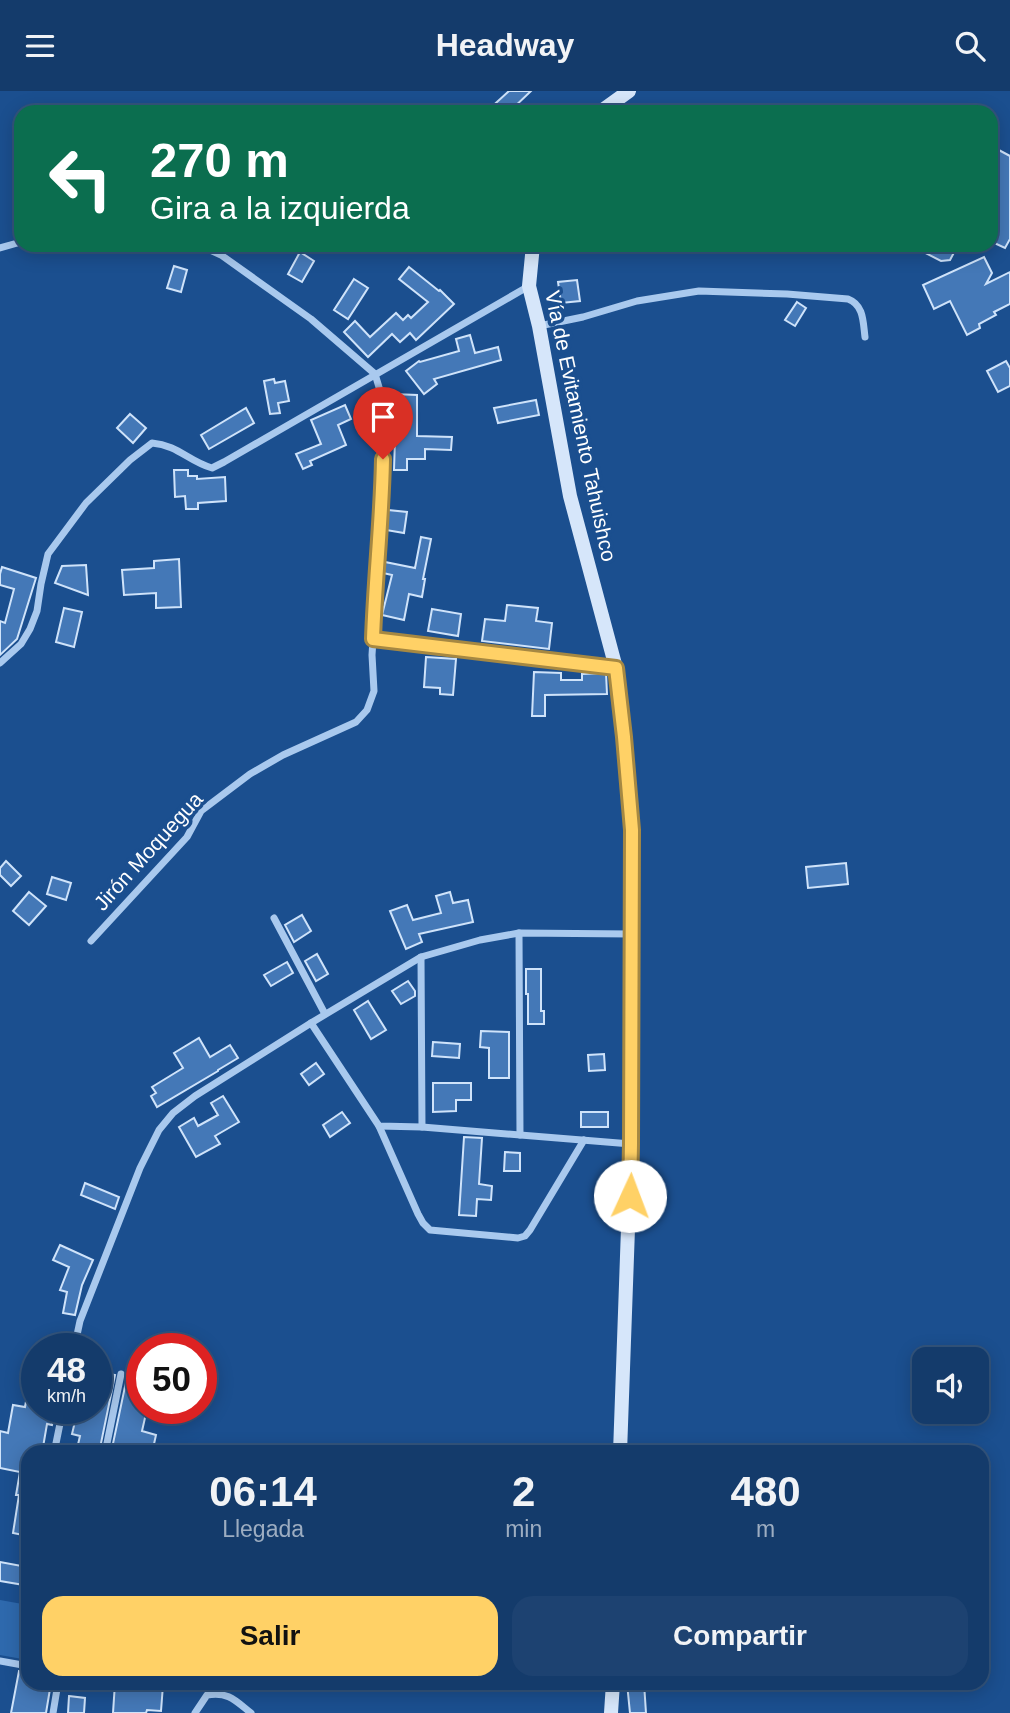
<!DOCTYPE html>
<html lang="es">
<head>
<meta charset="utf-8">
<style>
	:root { --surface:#143b6b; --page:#1d4271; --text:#f1f3f6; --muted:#9dadc1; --line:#33557e; --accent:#ffd166 }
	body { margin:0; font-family:Helvetica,sans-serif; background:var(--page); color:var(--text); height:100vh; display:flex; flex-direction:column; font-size:26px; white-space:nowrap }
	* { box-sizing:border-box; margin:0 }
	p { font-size:23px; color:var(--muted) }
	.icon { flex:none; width:38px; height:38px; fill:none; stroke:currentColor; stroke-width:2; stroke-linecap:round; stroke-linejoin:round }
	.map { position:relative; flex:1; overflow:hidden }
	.panel { position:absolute; left:21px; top:1354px; width:968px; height:245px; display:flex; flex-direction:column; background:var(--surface); border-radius:21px; box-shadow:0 4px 18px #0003,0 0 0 2px var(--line) }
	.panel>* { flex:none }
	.banner { position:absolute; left:14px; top:14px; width:984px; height:147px; border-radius:21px; box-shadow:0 4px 18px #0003,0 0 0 2px var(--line); background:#0b6e4f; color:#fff; overflow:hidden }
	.buttons { position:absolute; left:912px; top:1256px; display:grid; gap:14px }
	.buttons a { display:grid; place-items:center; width:77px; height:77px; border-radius:14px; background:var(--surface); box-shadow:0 4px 18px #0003,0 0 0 2px var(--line); font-size:35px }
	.speed { position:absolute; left:21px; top:1242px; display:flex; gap:14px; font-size:35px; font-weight:700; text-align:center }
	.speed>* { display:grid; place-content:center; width:91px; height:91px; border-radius:50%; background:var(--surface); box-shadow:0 4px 18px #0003,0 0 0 2px var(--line); line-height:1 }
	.speed small { font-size:18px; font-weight:400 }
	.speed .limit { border:10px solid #d22; background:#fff; color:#111 }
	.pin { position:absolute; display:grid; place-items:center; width:60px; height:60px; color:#fff; margin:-72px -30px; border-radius:50% 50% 50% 0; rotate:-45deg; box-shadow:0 0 7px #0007 }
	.pin .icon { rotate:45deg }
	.me { position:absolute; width:77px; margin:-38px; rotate:2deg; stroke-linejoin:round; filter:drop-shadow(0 0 5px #0008) }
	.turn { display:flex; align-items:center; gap:24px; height:147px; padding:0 21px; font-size:32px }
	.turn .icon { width:91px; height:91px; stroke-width:2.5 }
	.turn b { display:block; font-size:49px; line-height:60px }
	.eta { display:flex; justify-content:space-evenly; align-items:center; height:119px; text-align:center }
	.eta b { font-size:42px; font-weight:600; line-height:49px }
	.action { display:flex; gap:14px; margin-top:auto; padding:14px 21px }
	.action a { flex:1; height:80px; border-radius:21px; background:var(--accent); color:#111; font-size:28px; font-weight:600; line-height:80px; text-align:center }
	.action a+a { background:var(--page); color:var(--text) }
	header { display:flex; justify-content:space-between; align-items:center; height:91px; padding:0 21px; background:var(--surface); font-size:32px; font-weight:600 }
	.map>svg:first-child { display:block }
	.green { fill:#2e69ad }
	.building { fill:#4478b7; stroke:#cfe3fa; stroke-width:2 }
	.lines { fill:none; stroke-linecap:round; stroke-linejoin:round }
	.minor { stroke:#a9c9ee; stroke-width:7 }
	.secondary { stroke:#d6e6fa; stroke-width:14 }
	.route-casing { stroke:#a68842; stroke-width:18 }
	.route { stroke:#ffd166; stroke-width:12 }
	.labels { text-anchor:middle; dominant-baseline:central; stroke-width:7; stroke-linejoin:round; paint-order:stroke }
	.street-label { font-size:21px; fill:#fff; stroke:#1b4f8f }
</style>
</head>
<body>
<header><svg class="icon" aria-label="menu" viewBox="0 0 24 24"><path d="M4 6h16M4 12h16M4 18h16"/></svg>Headway<svg class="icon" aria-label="search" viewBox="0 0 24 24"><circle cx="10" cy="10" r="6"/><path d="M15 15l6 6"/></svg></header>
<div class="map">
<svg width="1010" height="1622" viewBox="0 0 1010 1622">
	<rect width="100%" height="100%" fill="#1b4f8f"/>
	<polygon class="green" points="0,1509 28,1514 28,1569 0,1564"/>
	<g class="building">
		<polygon points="509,0 531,0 509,21 486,21"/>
		<polygon points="995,57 1010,65 1010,148 1005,157 990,150 990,64"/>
		<polygon points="910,154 958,154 950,169 941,170"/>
		<polygon points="300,161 314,170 302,191 288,183"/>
		<polygon points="984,166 992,182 986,193 1010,181 1010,213 994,221 996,224 979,233 980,237 967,244 950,210 934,218 923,194"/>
		<polygon points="174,175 187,179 181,201 167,197"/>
		<polygon points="409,176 439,200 440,199 454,213 416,249 410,242 400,251 392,243 368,266 344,241 355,230 370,246 396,222 403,229 408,224 411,227 428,211 399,188"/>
		<polygon points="354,188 368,197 348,228 334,219"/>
		<polygon points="577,189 580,210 561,212 558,191"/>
		<polygon points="797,211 806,217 795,235 785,229"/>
		<polygon points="470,244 475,262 498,256 501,269 434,288 437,293 424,303 406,280 419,270 420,271 459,260 456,248"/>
		<polygon points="1006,270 1010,277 1010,295 998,301 987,280"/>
		<polygon points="274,288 275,292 285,290 289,310 278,312 280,322 270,323 264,290"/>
		<polygon points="392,303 417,304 417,345 452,346 451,359 425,358 425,368 407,368 407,379 394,379 396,317 392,317"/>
		<polygon points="536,309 539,324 498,332 494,317"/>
		<polygon points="345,314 351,328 338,334 346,354 310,370 312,374 303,378 296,363 321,353 311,329"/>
		<polygon points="246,317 254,332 209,358 201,344"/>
		<polygon points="130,323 146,337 133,352 117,337"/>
		<polygon points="174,379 188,379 188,385 197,385 197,388 225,386 226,410 198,412 198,418 186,418 185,405 175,406"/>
		<polygon points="388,419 407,421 404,442 386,439"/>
		<polygon points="421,446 431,448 423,488 425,488 422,506 409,503 404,529 382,524 392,484 383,482 385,471 415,477"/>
		<polygon points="179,468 181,516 156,517 156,502 124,504 122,479 154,477 154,470"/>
		<polygon points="86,474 88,504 55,492 62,475"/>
		<polygon points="2,476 36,487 17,548 0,564 0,530 5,532 14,498 0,494 0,483"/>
		<polygon points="507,514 538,517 536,530 552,532 549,558 482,550 485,528 505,530"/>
		<polygon points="64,517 82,521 74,556 56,551"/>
		<polygon points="432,518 461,523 458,545 428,540"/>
		<polygon points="426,566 456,568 453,604 440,603 440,597 424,596"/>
		<polygon points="534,581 561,582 561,589 582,589 582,583 606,582 607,603 545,604 545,625 532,625"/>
		<polygon points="6,770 21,785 11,795 0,784 0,777"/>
		<polygon points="846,772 848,793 808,797 806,776"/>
		<polygon points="52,786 71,792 66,809 47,803"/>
		<polygon points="29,801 46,815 29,834 13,820"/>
		<polygon points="450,801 453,812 468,809 473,831 419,843 422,851 406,858 390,820 407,814 413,829 441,822 436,805"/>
		<polygon points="302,824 311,840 294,851 285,834"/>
		<polygon points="317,863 328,883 316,890 305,870"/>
		<polygon points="287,871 293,882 271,895 264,884"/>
		<polygon points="526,878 541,878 541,920 544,920 544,933 528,933 528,903 526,903"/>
		<polygon points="408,890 415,900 415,905 401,913 392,900"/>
		<polygon points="368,910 386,939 371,948 354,919"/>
		<polygon points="481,940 509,941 509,987 489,987 489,957 480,956"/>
		<polygon points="199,947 210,966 230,954 238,967 218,979 218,980 157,1016 151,1005 156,1002 152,996 183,977 174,962"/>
		<polygon points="433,951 460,953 459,967 432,965"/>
		<polygon points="604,963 605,979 589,980 588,964"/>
		<polygon points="316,972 324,983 309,994 301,983"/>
		<polygon points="433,992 471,992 471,1009 456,1009 456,1020 433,1021"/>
		<polygon points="223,1005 239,1031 215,1045 220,1053 196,1066 179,1036 194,1027 198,1035 218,1024 211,1012"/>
		<polygon points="342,1021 350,1032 330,1046 323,1034"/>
		<rect x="581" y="1021" width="27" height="15"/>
		<polygon points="464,1046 482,1047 479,1093 492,1095 491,1109 477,1108 476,1125 459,1124"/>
		<polygon points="505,1061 520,1062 520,1080 504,1080"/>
		<polygon points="85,1092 119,1106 115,1118 81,1104"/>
		<polygon points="60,1154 93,1169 82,1194 75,1224 63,1222 67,1201 60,1199 69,1176 53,1169"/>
		<polygon points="96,1280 115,1284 99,1362 76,1362 80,1345 72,1343 78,1318 96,1318"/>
		<polygon points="31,1282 37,1283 37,1318 55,1318 52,1334 47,1333 42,1362 28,1362 28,1445 13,1442 19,1404 16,1404 20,1381 0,1377 0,1340 8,1342 13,1314 25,1316"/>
		<polygon points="131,1284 142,1286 142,1318 147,1318 142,1340 156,1344 152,1362 111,1362 127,1286 130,1287"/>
		<polygon points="0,1471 27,1476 24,1494 0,1490"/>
		<polygon points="19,1580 28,1581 28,1592 51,1592 46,1622 11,1622"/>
		<polygon points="115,1592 163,1594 161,1620 147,1619 146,1622 113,1622"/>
		<polygon points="627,1592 644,1592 646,1622 630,1622"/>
		<polygon points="69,1605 85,1607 84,1622 68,1622"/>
	</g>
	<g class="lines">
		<g class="minor">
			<polyline points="0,157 21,151"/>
			<path d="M539,235L583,226L637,210L699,200L787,203L848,208C864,214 863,231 865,246"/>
			<polyline points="373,548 616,577"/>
			<path d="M0,572L21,553L30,538L37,520L41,493L48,463L86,412L130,369L152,352C178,354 188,370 212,377L224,371L529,195"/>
			<polyline points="274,827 325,923"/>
			<polyline points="519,842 520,1044"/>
			<polyline points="91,850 187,746 201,720 250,683 283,664 356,631 367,619 374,600 372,564 382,410 383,325 382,306 375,283 311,228 221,164 199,154"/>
			<polyline points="421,866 422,1036"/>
			<polyline points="311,932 379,1035 422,1036 631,1053"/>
			<polyline points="379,1035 418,1123 423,1132 430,1139 518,1147 525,1145 530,1139 584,1049"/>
			<polyline points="74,1258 80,1230 140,1077 159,1039 173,1022 195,1005 311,932 421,866 480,849 519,842 631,843"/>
			<polyline points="54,1362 63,1318"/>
			<polyline points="105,1362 121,1283"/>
			<polyline points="0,1570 28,1575"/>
			<polyline points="53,1622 58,1592"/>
			<path d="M195,1622L207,1604C228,1600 236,1610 251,1622"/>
		</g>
		<g class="secondary">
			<polyline points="600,21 629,0"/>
			<polyline points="533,154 529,195 539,235 570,405 616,577 624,646 632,739 631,1053 620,1362"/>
			<polyline points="611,1622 613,1592"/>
		</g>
	</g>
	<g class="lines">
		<defs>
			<path id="route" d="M383,368C382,428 375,488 373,548L616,577L624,646L632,739L631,1053L630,1105"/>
		</defs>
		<use href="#route" class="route-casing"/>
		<use href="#route" class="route"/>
	</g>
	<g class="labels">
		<g class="street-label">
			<text transform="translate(581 335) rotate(78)">Vía de Evitamiento Tahuishco</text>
			<text transform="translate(148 760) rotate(-48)">Jirón Moquegua</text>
		</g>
	</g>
</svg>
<div class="buttons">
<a><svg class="icon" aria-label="sound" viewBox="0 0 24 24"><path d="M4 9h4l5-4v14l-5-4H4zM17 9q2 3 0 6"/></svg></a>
</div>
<div class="speed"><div>48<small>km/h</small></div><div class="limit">50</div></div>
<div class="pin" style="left:383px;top:368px;background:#d93025"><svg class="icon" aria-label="arrive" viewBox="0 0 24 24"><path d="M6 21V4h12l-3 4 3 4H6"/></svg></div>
<svg class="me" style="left:630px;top:1105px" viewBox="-20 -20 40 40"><circle r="19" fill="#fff"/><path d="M0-13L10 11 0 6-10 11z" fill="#ffd166"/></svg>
<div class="banner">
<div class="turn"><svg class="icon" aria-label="left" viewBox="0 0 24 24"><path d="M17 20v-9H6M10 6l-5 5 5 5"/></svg><div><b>270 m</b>Gira a la izquierda</div></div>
</div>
<section class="panel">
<div class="eta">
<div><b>06:14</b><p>Llegada</p></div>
<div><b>2</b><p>min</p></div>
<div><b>480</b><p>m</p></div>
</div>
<div class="action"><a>Salir</a><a>Compartir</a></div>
</section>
</div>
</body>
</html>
